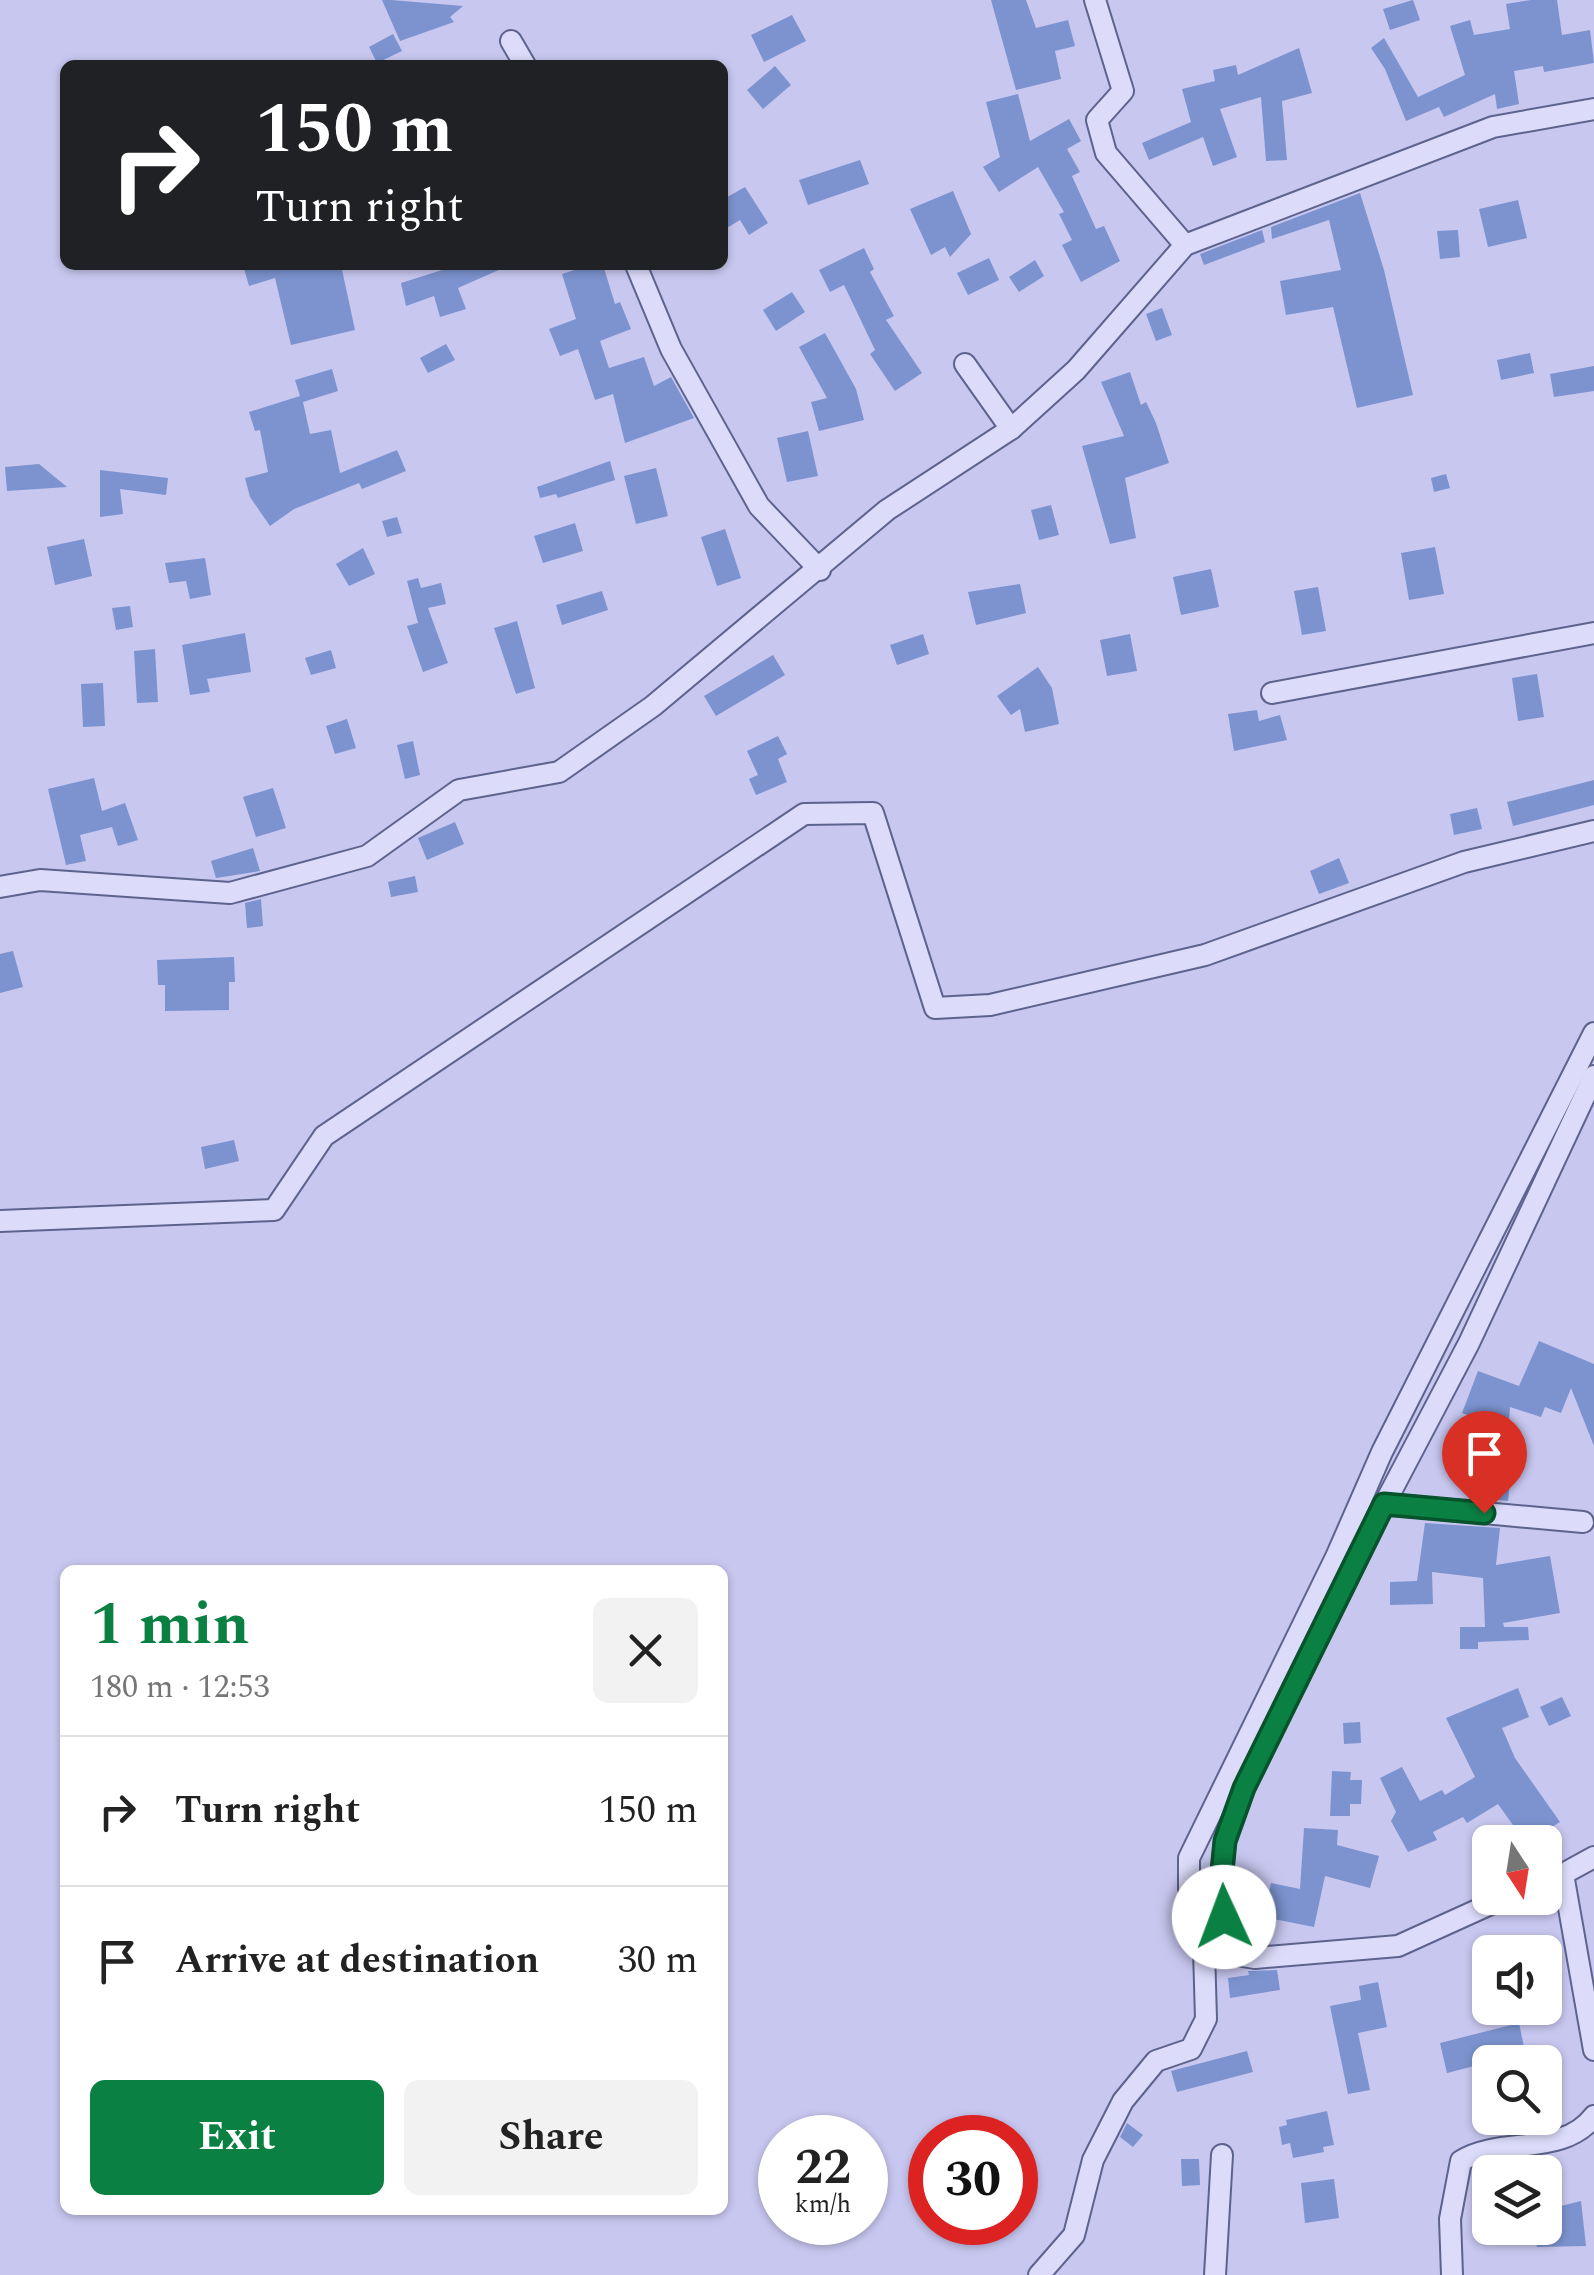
<!DOCTYPE html>
<html lang="en">
<head>
<meta charset="utf-8">
<style>
	:root { --surface:#fff; --page:#f2f2f2; --text:#222; --muted:#767676; --line:#e0e0e0; --accent:#0b8043 }
	body { margin:0; font-family:Spectral,serif; background:var(--page); color:var(--text); height:100vh; display:flex; flex-direction:column; font-size:38px; white-space:nowrap }
	* { box-sizing:border-box; margin:0 }
	p { font-size:32px; color:var(--muted) }
	.icon { flex:none; width:55px; height:55px; fill:none; stroke:currentColor; stroke-width:2; stroke-linecap:round; stroke-linejoin:round }
	.map { position:relative; flex:1; overflow:hidden }
	.panel { position:absolute; left:60px; top:1565px; width:668px; height:650px; display:flex; flex-direction:column; background:var(--surface); border-radius:15px; box-shadow:0 2px 8px #0004 }
	.panel>* { flex:none }
	.banner { position:absolute; left:60px; top:60px; width:668px; height:210px; border-radius:15px; box-shadow:0 2px 8px #0004; background:#202124; color:#fff; overflow:hidden }
	.needle { width:65px; rotate:168deg }
	.controls { position:absolute; left:1472px; top:1825px; display:grid; gap:20px }
	.controls a { display:grid; place-items:center; width:90px; height:90px; border-radius:15px; background:var(--surface); box-shadow:0 2px 8px #0004; font-size:50px }
	.speed { position:absolute; left:758px; top:2115px; display:flex; gap:20px; font-size:50px; font-weight:700; text-align:center }
	.speed>* { display:grid; place-content:center; width:130px; height:130px; border-radius:50%; background:var(--surface); box-shadow:0 2px 8px #0004; line-height:1 }
	.speed small { font-size:25px; font-weight:400 }
	.speed .limit { border:15px solid #d22; background:#fff; color:#111 }
	.pin { position:absolute; display:grid; place-items:center; width:85px; height:85px; color:#fff; margin:-102px -42px; border-radius:50% 50% 50% 0; rotate:-45deg; box-shadow:0 0 10px #0007 }
	.pin .icon { rotate:45deg }
	.me { position:absolute; width:110px; margin:-55px; rotate:358deg; stroke-linejoin:round; filter:drop-shadow(0 0 8px #0008) }
	.turn { display:flex; align-items:center; gap:35px; height:210px; padding:0 30px; font-size:45px }
	.turn .icon { width:130px; height:130px; stroke-width:2.5 }
	.turn b { display:block; font-size:70px; line-height:85px }
	.round { display:grid; place-items:center; flex:none; width:105px; height:105px; border-radius:15px; background:var(--page) }
	.overview { display:flex; align-items:center; justify-content:space-between; height:170px; padding:0 30px }
	h1 { font-size:60px; font-weight:700; line-height:75px; color:var(--accent) }
	.cta { display:flex; gap:20px; margin-top:auto; padding:20px 30px }
	.cta a { flex:1; height:115px; border-radius:15px; background:var(--accent); color:#fff; font-size:40px; font-weight:700; line-height:115px; text-align:center }
	.cta a+a { background:var(--page); color:var(--text) }
	ul { padding:0; list-style:none }
	li { display:flex; align-items:center; gap:30px; height:150px; padding:0 30px; border-top:2px solid var(--line) }
	li div { flex:1 }
	li b { display:block; font-size:38px }
	li em { font-style:normal }
	.map>svg:first-child { display:block }
	.building { fill:#7c93cf }
	.lines { fill:none; stroke-linecap:round; stroke-linejoin:round }
	.minor-casing { stroke:#5c638d; stroke-width:24 }
	.minor { stroke:#dcdbfa; stroke-width:20 }
	.route-casing { stroke:#07532c; stroke-width:25 }
	.route { stroke:#0b8043; stroke-width:18 }
</style>
</head>
<body>
<div class="map">
<svg width="1594" height="2275" viewBox="0 0 1594 2275">
	<rect width="100%" height="100%" fill="#c8c7f0"/>
	<g class="building">
		<polygon points="382,0 391,0 463,6 450,17 454,22 400,41"/>
		<polygon points="991,0 1026,0 1036,28 1068,20 1075,46 1055,51 1061,79 1016,90"/>
		<polygon points="1413,0 1420,20 1390,30 1383,9"/>
		<polygon points="1531,0 1557,0 1562,35 1590,30 1594,63 1544,72 1543,66 1514,71 1519,104 1497,109 1495,94 1444,117 1439,107 1406,121 1385,69 1371,48 1384,38 1418,97 1465,75 1450,26 1470,20 1474,35 1510,29 1506,4"/>
		<polygon points="792,15 806,41 764,62 751,35"/>
		<polygon points="393,34 402,51 377,63 369,47"/>
		<polygon points="1299,48 1312,93 1282,101 1287,160 1266,161 1261,97 1220,109 1237,157 1213,166 1203,137 1149,160 1142,143 1191,122 1182,89 1215,81 1213,70 1236,65 1238,75"/>
		<polygon points="775,66 791,85 763,109 747,90"/>
		<polygon points="1018,94 1030,141 1069,119 1081,141 1067,149 1080,172 1072,176 1096,229 1104,226 1120,261 1081,282 1062,245 1072,240 1059,214 1064,212 1038,167 999,192 983,167 1000,157 986,102"/>
		<polygon points="860,160 869,184 808,205 799,180"/>
		<polygon points="745,187 768,223 749,235 740,220 722,231 722,200"/>
		<polygon points="953,191 971,234 950,257 945,247 931,255 910,209"/>
		<polygon points="1360,193 1384,270 1413,395 1357,408 1333,307 1286,315 1280,281 1341,270 1329,220 1272,239 1271,227"/>
		<polygon points="1518,200 1527,238 1488,247 1479,209"/>
		<polygon points="1262,230 1265,242 1204,265 1200,254"/>
		<polygon points="1458,230 1460,257 1440,259 1437,231"/>
		<polygon points="864,248 874,269 870,272 894,316 886,320 922,373 895,391 870,354 875,350 844,285 830,292 819,270"/>
		<polygon points="989,258 999,280 968,295 957,273"/>
		<polygon points="1035,260 1044,276 1019,292 1009,277"/>
		<polygon points="243,265 341,265 355,330 291,345 275,278 249,286"/>
		<polygon points="458,265 510,265 458,288 466,309 440,317 434,296 406,306 401,283"/>
		<polygon points="590,265 603,265 615,304 620,302 631,329 600,341 609,368 644,357 654,386 671,377 694,418 625,443 613,394 595,400 578,349 560,356 549,329 576,319 562,274"/>
		<polygon points="792,292 805,312 776,331 763,310"/>
		<polygon points="1162,308 1172,335 1156,341 1146,314"/>
		<polygon points="825,333 856,389 864,420 819,431 811,402 827,398 799,347"/>
		<polygon points="446,344 455,360 428,373 420,358"/>
		<polygon points="1530,353 1534,373 1501,380 1497,360"/>
		<polygon points="1594,366 1594,391 1554,397 1550,374"/>
		<polygon points="332,369 338,391 303,402 310,434 331,430 340,473 397,450 406,471 362,489 359,483 294,509 270,526 250,497 245,478 268,472 260,430 255,431 249,412 300,396 295,380"/>
		<polygon points="1130,372 1141,405 1146,402 1156,423 1169,463 1125,478 1136,538 1110,544 1082,446 1124,436 1101,382"/>
		<polygon points="808,431 818,476 787,482 777,438"/>
		<polygon points="610,461 615,480 558,498 556,494 540,498 537,487"/>
		<polygon points="39,464 67,487 7,491 5,467"/>
		<polygon points="656,468 668,516 636,524 624,476"/>
		<polygon points="100,470 168,478 166,495 120,489 123,514 100,517"/>
		<polygon points="1446,474 1450,488 1434,492 1431,478"/>
		<polygon points="1051,505 1059,535 1039,540 1031,510"/>
		<polygon points="397,517 402,533 387,537 382,521"/>
		<polygon points="575,523 583,551 543,563 534,536"/>
		<polygon points="725,529 741,578 717,586 701,537"/>
		<polygon points="84,539 92,576 55,585 47,547"/>
		<polygon points="1435,547 1444,594 1409,600 1401,553"/>
		<polygon points="363,548 375,574 349,586 336,564"/>
		<polygon points="205,558 211,595 190,599 186,581 169,583 165,563"/>
		<polygon points="1211,569 1219,607 1181,615 1173,577"/>
		<polygon points="418,578 421,588 441,583 446,604 428,608 448,663 423,672 407,626 418,623 407,581"/>
		<polygon points="1020,584 1026,613 976,625 968,592"/>
		<polygon points="1318,587 1326,631 1302,635 1294,591"/>
		<polygon points="602,591 608,610 562,625 556,605"/>
		<polygon points="130,606 133,627 116,630 112,608"/>
		<polygon points="517,621 535,688 516,694 494,628"/>
		<polygon points="245,633 251,672 207,679 210,692 190,695 182,645"/>
		<polygon points="923,634 929,654 897,665 890,645"/>
		<polygon points="1130,634 1137,671 1107,676 1100,640"/>
		<polygon points="155,649 158,702 137,703 134,651"/>
		<polygon points="331,650 336,668 311,675 305,658"/>
		<polygon points="773,655 785,675 716,716 704,696"/>
		<polygon points="1038,667 1052,688 1059,724 1025,732 1020,709 1011,715 997,696"/>
		<polygon points="1537,674 1544,717 1518,721 1512,678"/>
		<polygon points="103,683 105,726 83,727 81,684"/>
		<polygon points="1257,710 1259,721 1280,715 1287,740 1234,751 1228,714"/>
		<polygon points="347,719 356,748 335,754 326,726"/>
		<polygon points="778,736 787,754 778,759 787,782 756,795 749,779 758,775 747,751"/>
		<polygon points="413,741 420,775 405,779 397,745"/>
		<polygon points="94,778 102,811 125,803 138,840 118,846 112,827 80,835 86,861 66,865 48,789"/>
		<polygon points="1594,780 1594,805 1513,826 1507,802"/>
		<polygon points="273,788 286,828 256,837 243,797"/>
		<polygon points="1477,808 1482,829 1454,835 1450,814"/>
		<polygon points="455,822 464,844 427,860 418,838"/>
		<polygon points="253,848 260,871 216,878 211,861"/>
		<polygon points="1339,858 1349,883 1319,894 1310,871"/>
		<polygon points="415,876 418,892 391,897 388,882"/>
		<polygon points="261,899 263,926 247,928 245,903"/>
		<polygon points="13,951 23,987 0,993 0,954"/>
		<polygon points="234,957 235,982 229,982 229,1010 165,1011 165,985 158,985 157,960"/>
		<polygon points="234,1140 239,1161 205,1169 201,1147"/>
		<polygon points="1539,1341 1594,1364 1594,1446 1571,1388 1561,1413 1545,1407 1541,1417 1510,1407 1506,1460 1512,1461 1508,1501 1474,1498 1478,1455 1465,1454 1468,1415 1462,1413 1478,1371 1519,1386"/>
		<polygon points="1425,1523 1500,1528 1496,1565 1550,1556 1560,1613 1503,1623 1504,1627 1528,1627 1529,1640 1478,1642 1478,1649 1460,1649 1460,1627 1485,1627 1483,1578 1432,1572 1433,1604 1390,1605 1390,1582 1417,1581"/>
		<polygon points="1518,1688 1529,1717 1502,1728 1515,1758 1560,1822 1552,1827 1556,1833 1543,1842 1525,1842 1498,1804 1467,1823 1463,1817 1433,1832 1437,1840 1408,1852 1391,1821 1396,1812 1380,1778 1402,1767 1420,1801 1442,1790 1445,1795 1475,1777 1446,1718"/>
		<polygon points="1562,1697 1571,1716 1549,1726 1540,1707"/>
		<polygon points="1360,1722 1361,1743 1344,1744 1343,1723"/>
		<polygon points="1332,1771 1351,1772 1350,1780 1362,1780 1361,1804 1350,1804 1350,1816 1330,1816"/>
		<polygon points="1304,1828 1338,1830 1337,1845 1379,1856 1370,1888 1325,1876 1314,1927 1264,1917 1271,1883 1300,1889"/>
		<polygon points="1263,1932 1264,1943 1244,1942 1243,1935"/>
		<polygon points="1490,1961 1490,2020 1481,2021 1472,1964"/>
		<polygon points="1277,1970 1280,1990 1230,1998 1228,1978 1249,1975 1248,1971"/>
		<polygon points="1378,1982 1387,2027 1358,2033 1370,2090 1348,2094 1330,2006 1361,2000 1359,1986"/>
		<polygon points="1519,2023 1525,2052 1517,2054 1519,2062 1490,2062 1447,2073 1440,2043"/>
		<polygon points="1247,2051 1253,2072 1177,2092 1171,2071"/>
		<polygon points="1327,2111 1334,2145 1323,2147 1324,2152 1293,2158 1290,2143 1282,2145 1279,2127 1287,2125 1286,2120"/>
		<polygon points="1127,2123 1143,2135 1133,2147 1120,2137"/>
		<polygon points="1181,2159 1199,2159 1200,2185 1182,2186"/>
		<polygon points="1334,2179 1339,2218 1305,2223 1301,2183"/>
		<polygon points="1581,2201 1586,2246 1537,2247 1534,2228 1545,2228 1545,2210"/>
	</g>
	<g class="lines">
		<defs>
			<g id="minor">
				<polyline points="1095,0 1123,91 1097,120 1106,153 1185,245"/>
				<polyline points="511,41 525,65"/>
				<polyline points="636,265 671,349 759,506 820,570"/>
				<polyline points="965,364 1011,429"/>
				<polyline points="1272,693 1594,633"/>
				<polyline points="0,887 40,880 230,893 367,856 459,790 559,772 653,706 887,510 1011,429 1076,370 1185,245 1493,127 1594,109"/>
				<polyline points="0,1221 274,1210 324,1136 804,814 873,813 935,1008 990,1005 1205,955 1464,862 1594,831"/>
				<polyline points="1384,1504 1583,1522"/>
				<polyline points="1563,1874 1594,1857"/>
				<polyline points="1545,1882 1563,1874 1594,2050"/>
				<polyline points="1504,1898 1398,1946 1255,1958 1204,1950 1189,1888 1189,1858 1336,1557 1382,1452 1594,1033"/>
				<polyline points="1228,1954 1221,1881 1225,1841 1244,1788 1376,1520 1469,1343 1594,1076"/>
				<polyline points="1039,2275 1074,2235 1093,2160 1123,2101 1156,2061 1191,2049 1206,2019 1204,1950"/>
				<polyline points="1215,2275 1222,2155"/>
				<path d="M1452,2275L1450,2219L1461,2161C1502,2136 1563,2157 1594,2116"/>
			</g>
		</defs>
		<use href="#minor" class="minor-casing"/>
		<use href="#minor" class="minor"/>
	</g>
	<g class="lines">
		<defs>
			<polyline id="route" points="1224,1917 1221,1881 1225,1841 1244,1788 1384,1504 1484,1513"/>
		</defs>
		<use href="#route" class="route-casing"/>
		<use href="#route" class="route"/>
	</g>
</svg>
<div class="controls">
<a><svg class="needle" viewBox="-14 -14 28 28"><path d="M0-13l5 13h-10z" fill="#e53935"/><path d="M0 13l5-13h-10z" fill="#767676"/></svg></a>
<a><svg class="icon" aria-label="sound" viewBox="0 0 24 24"><path d="M4 9h4l5-4v14l-5-4H4zM17 9q2 3 0 6"/></svg></a>
<a><svg class="icon" aria-label="search" viewBox="0 0 24 24"><circle cx="10" cy="10" r="6"/><path d="M15 15l6 6"/></svg></a>
<a><svg class="icon" aria-label="layers" viewBox="0 0 24 24"><path d="M12 4l9 5-9 5-9-5zM3 14l9 5 9-5"/></svg></a>
</div>
<div class="speed"><div>22<small>km/h</small></div><div class="limit">30</div></div>
<div class="pin" style="left:1484px;top:1513px;background:#d93025"><svg class="icon" aria-label="arrive" viewBox="0 0 24 24"><path d="M6 21V4h12l-3 4 3 4H6"/></svg></div>
<svg class="me" style="left:1224px;top:1917px" viewBox="-20 -20 40 40"><circle r="19" fill="#fff"/><path d="M0-13L10 11 0 6-10 11z" fill="#0b8043"/></svg>
<div class="banner">
<div class="turn"><svg class="icon" aria-label="right" viewBox="0 0 24 24"><path d="M7 20v-9h11M14 6l5 5-5 5"/></svg><div><b>150 m</b>Turn right</div></div>
</div>
<section class="panel">
<div class="overview"><div><h1>1 min</h1><p>180 m · 12:53</p></div><a class="round"><svg class="icon" aria-label="close" viewBox="0 0 24 24"><path d="M6 6l12 12M18 6L6 18"/></svg></a></div>
<ul>
<li><svg class="icon" aria-label="right" viewBox="0 0 24 24"><path d="M7 20v-9h11M14 6l5 5-5 5"/></svg><div><b>Turn right</b></div><em>150 m</em></li>
<li><svg class="icon" aria-label="arrive" viewBox="0 0 24 24"><path d="M6 21V4h12l-3 4 3 4H6"/></svg><div><b>Arrive at destination</b></div><em>30 m</em></li>
</ul>
<div class="cta"><a>Exit</a><a>Share</a></div>
</section>
</div>
</body>
</html>
